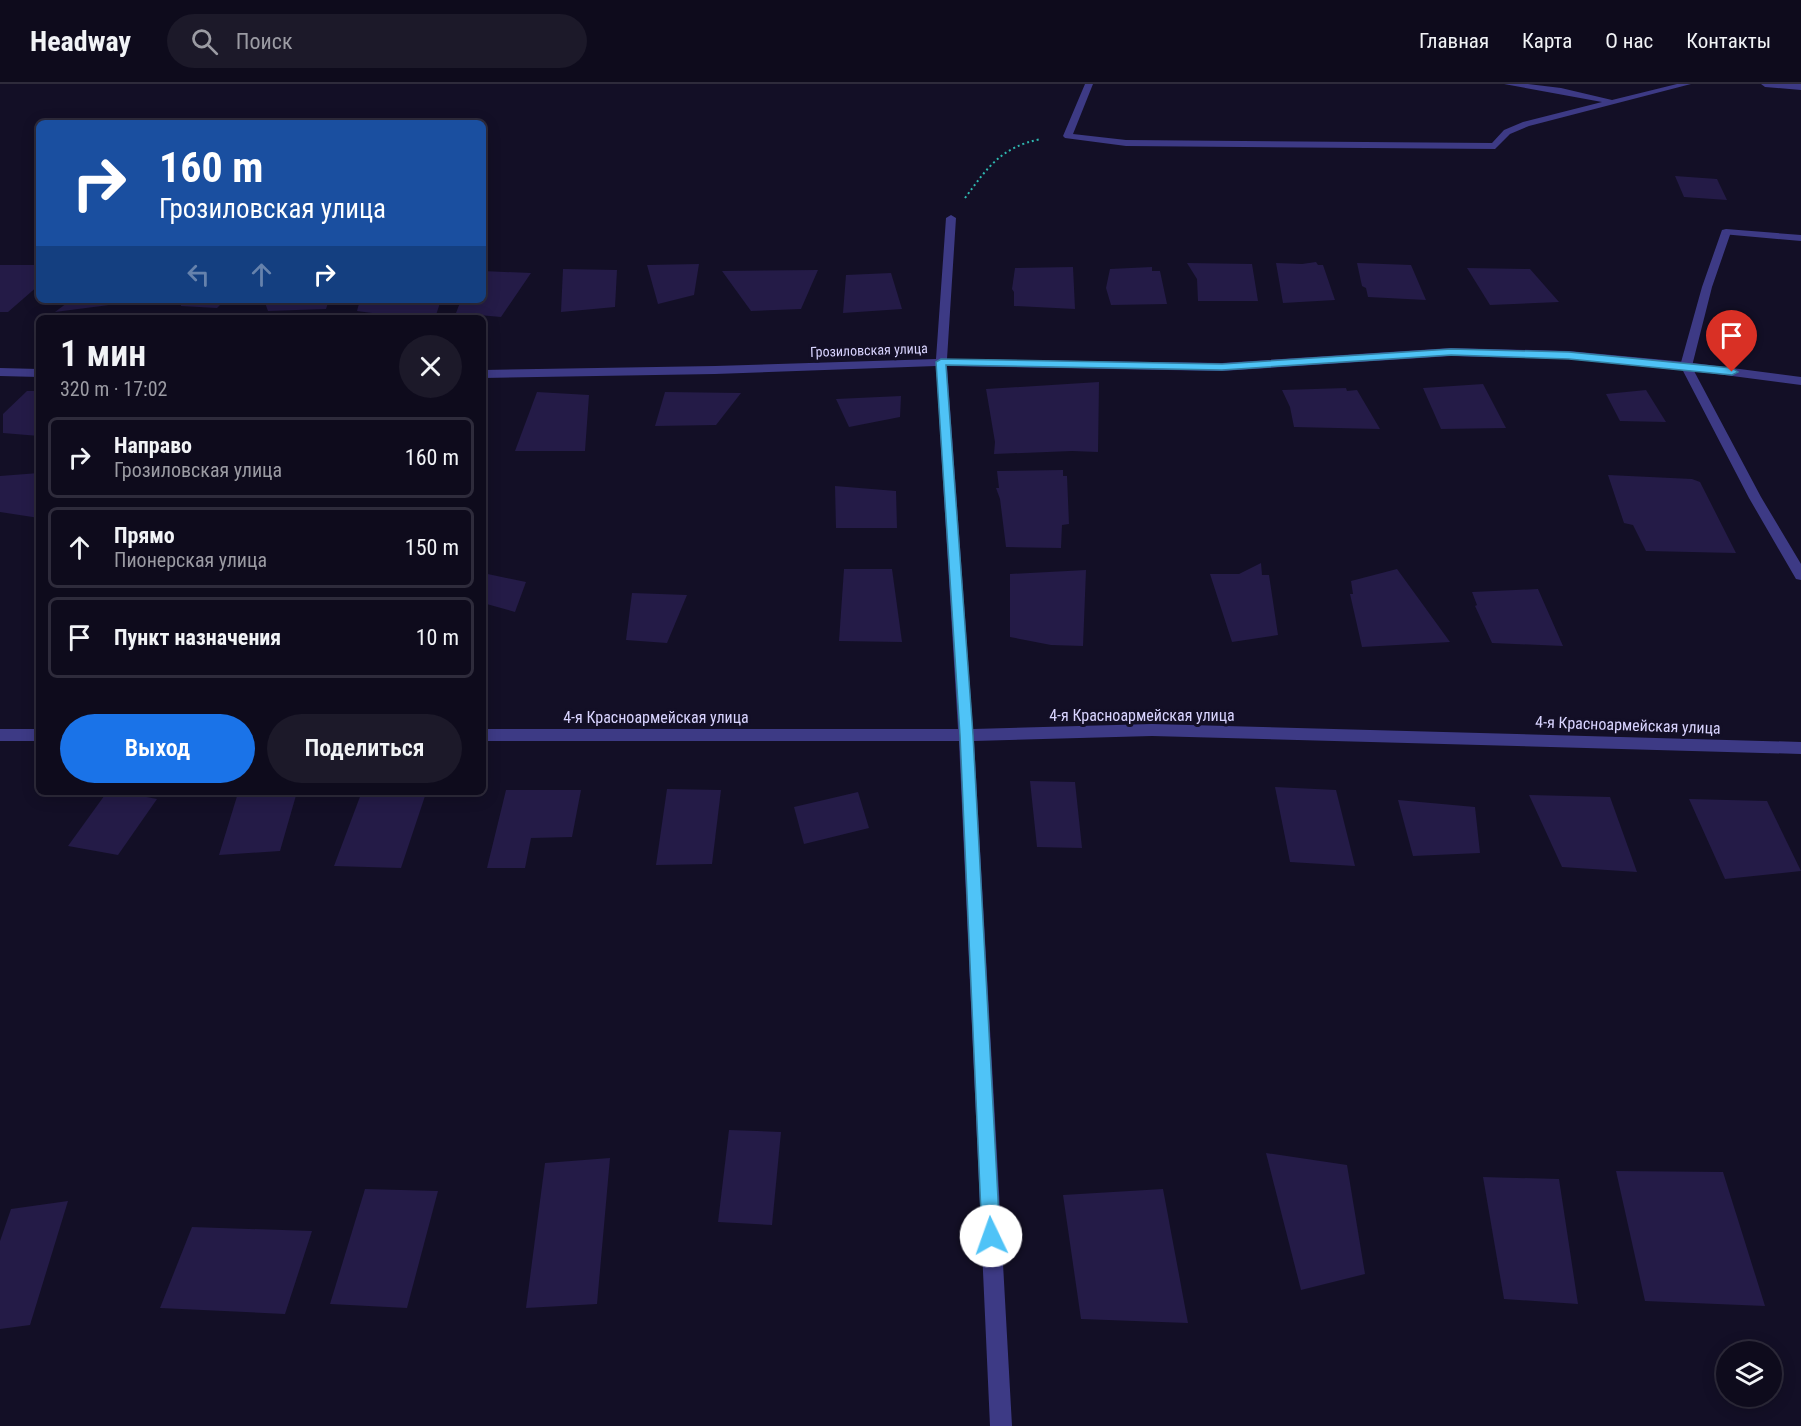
<!DOCTYPE html>
<html lang="ru">
<head>
<meta charset="utf-8">
<style>
	:root { --surface:#0e0b1c; --page:#1c1929; --text:#f1f3f6; --muted:#9b9ba3; --line:#2e2b3b; --accent:#1a73e8 }
	body { margin:0; font-family:"Roboto Condensed",sans-serif; background:var(--page); color:var(--text); height:100vh; display:flex; flex-direction:column; font-size:22px; white-space:nowrap }
	* { box-sizing:border-box; margin:0 }
	p { font-size:20px; color:var(--muted) }
	.icon { flex:none; width:33px; height:33px; fill:none; stroke:currentColor; stroke-width:2; stroke-linecap:round; stroke-linejoin:round }
	.map { position:relative; flex:1; overflow:hidden }
	.sheet { position:absolute; left:36px; top:231px; width:450px; height:480px; display:flex; flex-direction:column; background:var(--surface); border-radius:9px; box-shadow:0 3px 15px #0003,0 0 0 2px var(--line) }
	.sheet>* { flex:none }
	.banner { position:absolute; left:36px; top:36px; width:450px; height:183px; border-radius:9px; box-shadow:0 3px 15px #0003,0 0 0 2px var(--line); background:#1a4fa0; color:#fff; overflow:hidden }
	.fabs { position:absolute; left:1716px; top:1257px; display:grid; gap:12px }
	.fabs a { display:grid; place-items:center; width:66px; height:66px; border-radius:50%; background:var(--surface); box-shadow:0 3px 15px #0003,0 0 0 2px var(--line); font-size:30px }
	.pin { position:absolute; display:grid; place-items:center; width:51px; height:51px; color:#fff; margin:-62px -26px; border-radius:50% 50% 50% 0; rotate:-45deg; box-shadow:0 0 6px #0007 }
	.pin .icon { rotate:45deg }
	.me { position:absolute; width:66px; margin:-33px; rotate:357deg; stroke-linejoin:round; filter:drop-shadow(0 0 4px #0008) }
	.turn { display:flex; align-items:center; gap:21px; height:126px; padding:0 24px; font-size:27px }
	.turn .icon { width:78px; height:78px; stroke-width:2.5 }
	.turn b { display:block; font-size:42px; line-height:51px }
	.lanes { display:flex; align-items:center; height:57px; padding:0 24px; background:#0003; justify-content:center; gap:30px; direction:ltr }
	.lanes .off { opacity:.35 }
	.round { display:grid; place-items:center; flex:none; width:63px; height:63px; border-radius:32px; background:var(--page) }
	.headline { display:flex; align-items:center; justify-content:space-between; height:102px; padding:0 24px }
	h1 { font-size:36px; font-weight:600; line-height:45px }
	.cta { display:flex; gap:12px; margin-top:auto; padding:12px 24px }
	.cta a { flex:1; height:69px; border-radius:36px; background:var(--accent); color:#fff; font-size:24px; font-weight:600; line-height:69px; text-align:center }
	.cta a+a { background:var(--page); color:var(--text) }
	ul { padding:0; list-style:none }
	li { display:flex; align-items:center; gap:18px; height:81px; margin:0 12px 9px; padding:0 12px; border:3px solid var(--line); border-radius:9px }
	li div { flex:1 }
	li b { display:block; font-size:22px }
	li em { font-style:normal }
	header { display:flex; align-items:center; gap:36px; box-sizing:border-box; height:84px; padding:0 30px; background:var(--surface); border-bottom:2px solid var(--line) }
	header strong { font-size:28px }
	nav { display:flex; gap:33px; margin-inline-start:auto; font-size:21px }
	.search { width:420px; height:54px; background:var(--page); display:flex; align-items:center; gap:15px; box-sizing:border-box; padding:0 21px; border-radius:33px; color:var(--muted); font-size:22px }
	.map>svg:first-child { display:block }
	.building { fill:#241b47 }
	.lines { fill:none; stroke-linecap:round; stroke-linejoin:round }
	.path { stroke:#2fb8b0; stroke-width:2; stroke-dasharray:2 3; stroke-linecap:butt }
	.service { fill:#3d3a85; fill-rule:evenodd }
	.minor { fill:#3d3a85; fill-rule:evenodd }
	.route { fill:#4fc3f7; stroke:#337fa1; stroke-width:1.5 }
	.labels { text-anchor:middle; dominant-baseline:central; stroke-width:6; stroke-linejoin:round; paint-order:stroke }
	.far-street-label { font-size:14px; fill:#d9d4ff; stroke:#130f26 }
	.street-label { font-size:16px; fill:#d9d4ff; stroke:#130f26 }
</style>
</head>
<body>
<header>
<strong>Headway</strong>
<div class="search"><svg class="icon" aria-label="search" viewBox="0 0 24 24"><circle cx="10" cy="10" r="6"/><path d="M15 15l6 6"/></svg>Поиск</div>
<nav><a>Главная</a><a>Карта</a><a>О нас</a><a>Контакты</a></nav>
</header>
<div class="map">
<svg width="1801" height="1342" viewBox="0 0 1801 1342">
	<rect width="100%" height="100%" fill="#130f26"/>
	<g class="building">
		<polygon points="1675,92 1717,95 1727,116 1684,113"/>
		<polygon points="1316,178 1318,181 1323,181 1335,216 1283,219 1276,179 1302,180"/>
		<polygon points="1187,179 1252,180 1258,217 1198,217 1197,195"/>
		<polygon points="1357,179 1411,181 1426,216 1368,213 1366,204 1362,202"/>
		<polygon points="699,180 694,211 658,220 647,181"/>
		<polygon points="0,181 39,181 39,201 8,228 0,228"/>
		<polygon points="1073,183 1075,225 1014,222 1014,208 1012,205 1015,184"/>
		<polygon points="1152,183 1152,187 1160,187 1167,220 1111,221 1106,204 1110,185"/>
		<polygon points="1467,184 1530,185 1559,218 1490,221"/>
		<polygon points="563,185 617,186 615,223 561,228"/>
		<polygon points="818,186 801,225 751,227 722,187"/>
		<polygon points="483,187 531,189 501,233 456,229 461,216 483,216"/>
		<polygon points="891,189 902,225 843,229 846,191"/>
		<polygon points="71,216 140,216 140,217 55,228"/>
		<polygon points="181,216 225,216 217,224 181,222"/>
		<polygon points="264,216 329,216 326,225 268,227"/>
		<polygon points="360,216 441,216 435,234 410,234 357,227"/>
		<polygon points="1099,298 1098,368 1072,367 994,370 995,358 986,305"/>
		<polygon points="1483,300 1506,344 1441,345 1423,304"/>
		<polygon points="1346,304 1347,307 1357,306 1380,345 1294,343 1290,323 1282,306"/>
		<polygon points="1646,306 1666,338 1620,337 1606,310"/>
		<polygon points="27,307 39,307 39,352 3,349 3,330"/>
		<polygon points="537,308 589,311 585,367 515,367"/>
		<polygon points="665,308 741,309 716,341 655,342"/>
		<polygon points="901,312 900,333 849,343 836,315"/>
		<polygon points="1063,386 1063,392 1067,392 1069,440 1062,441 1061,464 1006,463 1000,415 996,404 999,404 997,387"/>
		<polygon points="39,389 39,434 0,428 0,392"/>
		<polygon points="1608,391 1692,395 1700,398 1736,469 1646,467 1633,441 1624,439"/>
		<polygon points="835,402 896,407 897,444 836,444"/>
		<polygon points="1261,479 1262,491 1269,491 1278,551 1232,558 1210,490 1239,490"/>
		<polygon points="844,485 892,485 902,558 839,557"/>
		<polygon points="1397,485 1450,558 1362,563 1350,510 1353,510 1351,497"/>
		<polygon points="1086,486 1083,562 1051,561 1010,553 1010,490"/>
		<polygon points="483,489 526,498 515,528 483,519"/>
		<polygon points="1538,505 1563,562 1492,559 1475,522 1477,521 1472,508"/>
		<polygon points="632,509 687,511 667,559 626,556"/>
		<polygon points="1030,697 1075,698 1082,764 1037,763"/>
		<polygon points="1275,703 1336,706 1355,782 1290,778"/>
		<polygon points="667,705 721,706 712,780 656,781"/>
		<polygon points="506,706 581,706 572,753 531,754 525,784 487,784"/>
		<polygon points="107,708 121,708 157,715 118,771 68,762"/>
		<polygon points="259,708 297,708 280,767 219,771 238,709"/>
		<polygon points="858,708 869,744 804,760 794,723"/>
		<polygon points="361,710 425,712 401,784 334,782"/>
		<polygon points="1529,711 1610,713 1637,788 1562,783"/>
		<polygon points="1689,715 1767,717 1801,787 1725,795"/>
		<polygon points="1398,716 1475,723 1480,769 1413,772"/>
		<polygon points="729,1046 781,1048 772,1141 718,1138"/>
		<polygon points="1266,1069 1347,1081 1365,1190 1301,1206"/>
		<polygon points="610,1074 597,1220 526,1224 545,1079"/>
		<polygon points="1616,1087 1723,1088 1765,1222 1645,1217"/>
		<polygon points="1483,1093 1559,1095 1578,1220 1504,1215"/>
		<polygon points="365,1105 438,1107 407,1224 330,1220"/>
		<polygon points="1163,1105 1188,1239 1081,1235 1063,1111"/>
		<polygon points="68,1117 30,1241 0,1245 0,1157 11,1125"/>
		<polygon points="192,1143 312,1147 285,1230 160,1224"/>
	</g>
	<g class="lines">
		<path class="path" d="M965,114C988,83 1001,63 1041,55"/>
		<g class="service">
			<polygon points="1085,0 1093,0 1073,50 1126,56 1492,59 1504,46 1523,38 1602,18 1504,0 1528,0 1561,4 1612,16 1677,0 1691,0 1529,42 1510,50 1495,65 1126,62 1065,54 1063,52"/>
			<polygon points="1722,146 1731,148 1712,203 1692,282 1690,285 1682,285 1680,282 1702,203"/>
		</g>
		<g class="minor">
			<polygon points="1761,0 1801,0 1801,6 1765,3"/>
			<polygon points="951,131 956,134 947,275 1222,279 1451,264 1569,267 1686,278 1801,293 1801,301 1694,287 1761,413 1801,480 1801,496 1796,495 1749,414 1682,285 1569,275 1451,272 1222,287 947,282 973,645 1152,640 1801,658 1801,670 1152,652 974,657 1012,1342 990,1342 959,657 483,657 483,645 958,645 936,282 715,290 483,294 483,286 715,282 936,275 946,134"/>
			<polygon points="1726,145 1801,151 1801,157 1722,150 1722,146"/>
			<polygon points="0,284 39,285 39,293 0,292"/>
			<rect x="0" y="645" width="39" height="12"/>
		</g>
	</g>
	<polygon class="route" points="1451,265 1569,268 1732,284 1738,288 1732,291 1569,275 1451,271 1222,286 946,281 973,651 1000,1152 998,1158 991,1160 985,1158 982,1152 960,651 936,278 941,275 1222,280"/>
	<g class="labels">
		<g class="far-street-label">
			<text transform="translate(869 266) rotate(-2)">Грозиловская улица</text>
		</g>
		<g class="street-label">
			<text x="1142" y="631">4-я Красноармейская улица</text>
			<text x="656" y="633">4-я Красноармейская улица</text>
			<text transform="translate(1628 641) rotate(2)">4-я Красноармейская улица</text>
		</g>
	</g>
</svg>
<div class="fabs">
<a><svg class="icon" aria-label="layers" viewBox="0 0 24 24"><path d="M12 4l9 5-9 5-9-5zM3 14l9 5 9-5"/></svg></a>
</div>
<div class="pin" style="left:1732px;top:288px;background:#d93025"><svg class="icon" aria-label="arrive" viewBox="0 0 24 24"><path d="M6 21V4h12l-3 4 3 4H6"/></svg></div>
<svg class="me" style="left:991px;top:1152px" viewBox="-20 -20 40 40"><circle r="19" fill="#fff"/><path d="M0-13L10 11 0 6-10 11z" fill="#4fc3f7"/></svg>
<div class="banner">
<div class="turn"><svg class="icon" aria-label="right" viewBox="0 0 24 24"><path d="M7 20v-9h11M14 6l5 5-5 5"/></svg><div><b>160 m</b>Грозиловская улица</div></div>
<div class="lanes"><svg class="icon off" aria-label="left" viewBox="0 0 24 24"><path d="M17 20v-9H6M10 6l-5 5 5 5"/></svg><svg class="icon off" aria-label="ahead" viewBox="0 0 24 24"><path d="M12 20V5M6 11l6-6 6 6"/></svg><svg class="icon" aria-label="right" viewBox="0 0 24 24"><path d="M7 20v-9h11M14 6l5 5-5 5"/></svg></div>
</div>
<section class="sheet">
<div class="headline"><div><h1>1 мин</h1><p>320 m · 17:02</p></div><a class="round"><svg class="icon" aria-label="close" viewBox="0 0 24 24"><path d="M6 6l12 12M18 6L6 18"/></svg></a></div>
<ul>
<li><svg class="icon" aria-label="right" viewBox="0 0 24 24"><path d="M7 20v-9h11M14 6l5 5-5 5"/></svg><div><b>Направо</b><p>Грозиловская улица</p></div><em>160 m</em></li>
<li><svg class="icon" aria-label="ahead" viewBox="0 0 24 24"><path d="M12 20V5M6 11l6-6 6 6"/></svg><div><b>Прямо</b><p>Пионерская улица</p></div><em>150 m</em></li>
<li><svg class="icon" aria-label="arrive" viewBox="0 0 24 24"><path d="M6 21V4h12l-3 4 3 4H6"/></svg><div><b>Пункт назначения</b></div><em>10 m</em></li>
</ul>
<div class="cta"><a>Выход</a><a>Поделиться</a></div>
</section>
</div>
</body>
</html>
